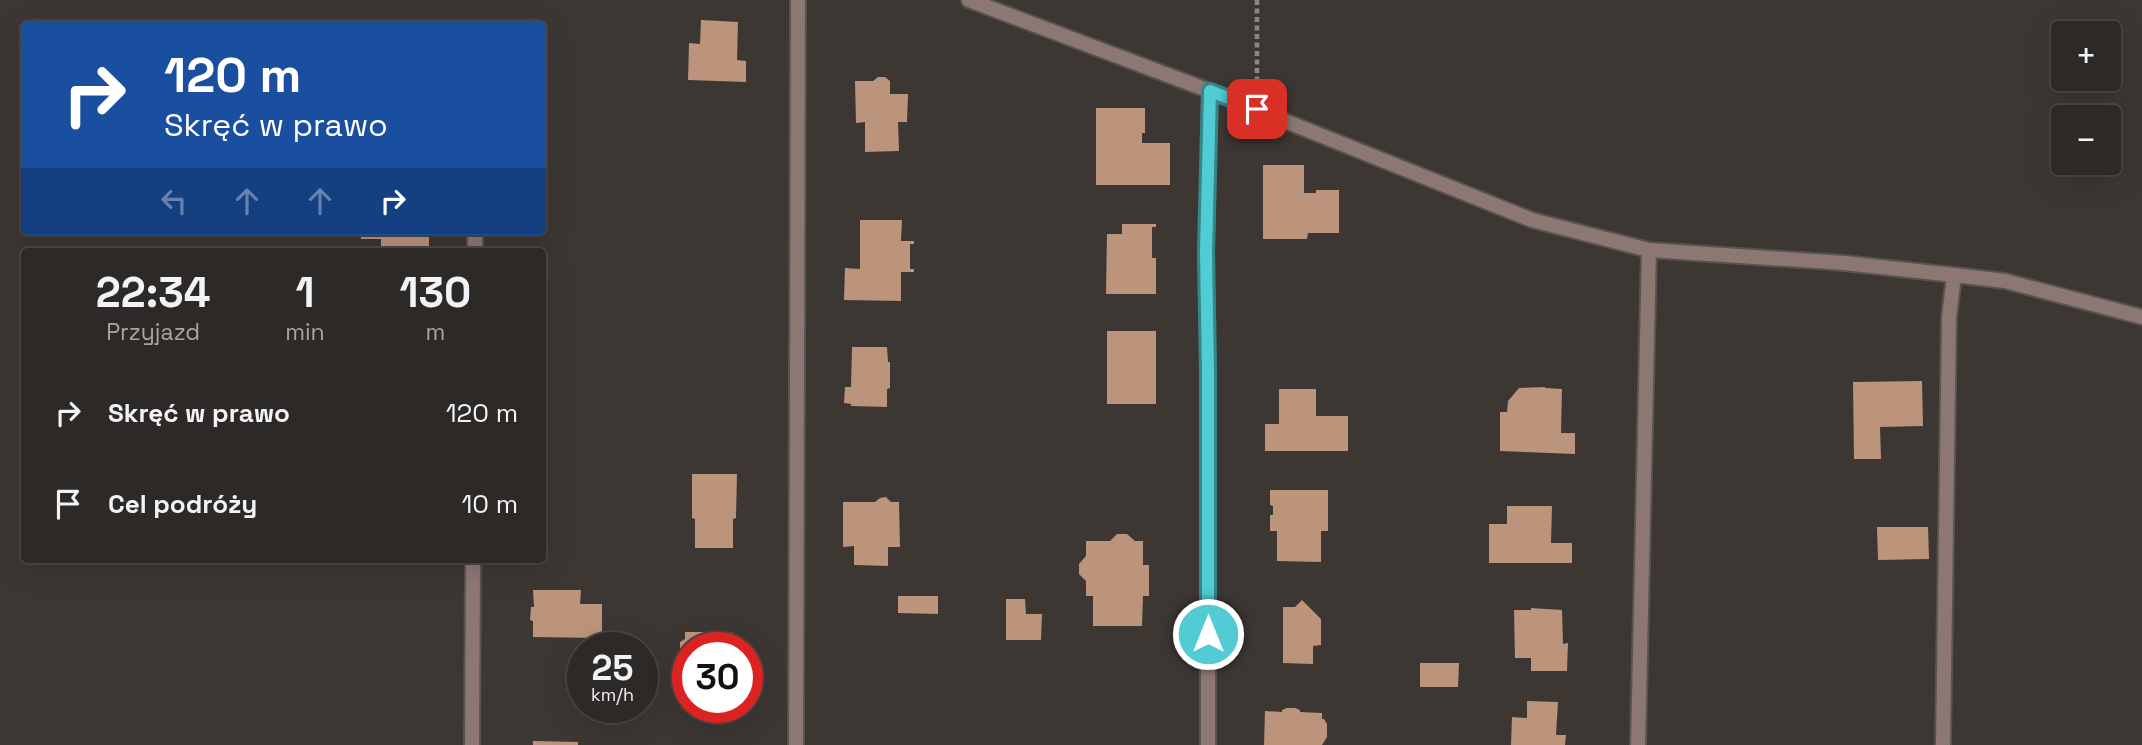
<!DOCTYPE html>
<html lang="pl">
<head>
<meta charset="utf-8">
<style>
	:root { --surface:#2d2926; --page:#35312e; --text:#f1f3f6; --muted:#a7a6a7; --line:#484543 }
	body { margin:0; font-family:"Space Grotesk",sans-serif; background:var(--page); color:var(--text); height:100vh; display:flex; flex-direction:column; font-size:26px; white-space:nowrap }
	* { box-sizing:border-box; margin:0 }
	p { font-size:23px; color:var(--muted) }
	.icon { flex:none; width:38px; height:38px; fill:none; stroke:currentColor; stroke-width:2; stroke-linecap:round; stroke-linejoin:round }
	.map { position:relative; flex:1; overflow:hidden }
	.panel { position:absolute; left:21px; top:248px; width:525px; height:315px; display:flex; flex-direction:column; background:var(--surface); border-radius:7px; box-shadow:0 7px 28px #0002,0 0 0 2px var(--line) }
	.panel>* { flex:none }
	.guide { position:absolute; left:21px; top:21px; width:525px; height:214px; border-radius:7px; box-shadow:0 7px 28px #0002,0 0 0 2px var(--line); background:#1a4fa0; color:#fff; overflow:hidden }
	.controls { position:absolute; left:2051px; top:21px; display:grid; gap:14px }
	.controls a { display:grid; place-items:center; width:70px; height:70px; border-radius:7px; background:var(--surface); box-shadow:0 7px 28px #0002,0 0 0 2px var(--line); font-size:35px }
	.speed { position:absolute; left:567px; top:632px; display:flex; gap:14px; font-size:35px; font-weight:700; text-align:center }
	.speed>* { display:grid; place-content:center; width:91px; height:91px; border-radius:50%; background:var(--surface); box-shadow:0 7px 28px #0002,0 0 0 2px var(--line); line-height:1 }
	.speed small { font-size:18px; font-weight:400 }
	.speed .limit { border:10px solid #d22; background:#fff; color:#111 }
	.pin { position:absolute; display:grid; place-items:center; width:60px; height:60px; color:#fff; margin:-30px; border-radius:14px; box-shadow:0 4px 10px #0006 }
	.me { position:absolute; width:77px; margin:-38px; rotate:0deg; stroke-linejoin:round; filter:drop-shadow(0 0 5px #0008) }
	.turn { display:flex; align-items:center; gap:24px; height:147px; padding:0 28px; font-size:32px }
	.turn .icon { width:91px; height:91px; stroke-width:2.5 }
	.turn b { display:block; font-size:49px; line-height:60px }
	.lanes { display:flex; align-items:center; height:66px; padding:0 28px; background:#0003; justify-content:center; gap:35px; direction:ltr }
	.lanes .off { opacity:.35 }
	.eta { display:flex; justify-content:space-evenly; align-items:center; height:119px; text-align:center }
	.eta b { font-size:42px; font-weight:800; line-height:49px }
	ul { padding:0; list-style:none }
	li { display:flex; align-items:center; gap:21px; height:91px; padding:0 28px }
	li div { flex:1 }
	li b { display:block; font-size:26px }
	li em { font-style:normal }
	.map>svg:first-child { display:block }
	.building { fill:#bb947b }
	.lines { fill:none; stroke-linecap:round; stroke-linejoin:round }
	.service-casing { stroke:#57534f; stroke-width:18 }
	.minor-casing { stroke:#57534f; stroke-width:18 }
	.path { stroke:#8c8885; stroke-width:4.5; stroke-dasharray:5 3.5; stroke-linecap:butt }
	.service { stroke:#8c7773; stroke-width:14 }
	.minor { stroke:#8c7773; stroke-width:14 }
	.route-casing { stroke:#35858a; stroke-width:18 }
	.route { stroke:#51ccd4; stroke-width:12 }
</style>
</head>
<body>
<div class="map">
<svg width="2142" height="745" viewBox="0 0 2142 745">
	<rect width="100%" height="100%" fill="#3c3733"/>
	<g class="building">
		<polygon points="701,20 738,22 737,60 746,61 746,82 688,80 689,43 700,44"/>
		<polygon points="878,77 885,77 890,81 890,94 908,94 907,122 898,122 899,151 865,152 865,122 856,123 855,81 873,81"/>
		<polygon points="1096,108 1145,108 1145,133 1142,133 1142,143 1170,143 1170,185 1096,185"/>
		<polygon points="1263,165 1304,165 1304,193 1316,193 1316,190 1339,190 1339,233 1308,233 1307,239 1263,239"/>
		<polygon points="860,220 902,220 901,241 914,241 914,244 910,244 910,269 914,269 914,272 901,272 901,301 844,300 845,268 860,269"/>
		<polygon points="1122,224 1156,224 1156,227 1152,227 1152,258 1156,258 1156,294 1106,294 1107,234 1122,234"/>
		<polygon points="361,231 429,231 429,252 381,252 381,239 361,239"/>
		<rect x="1107" y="331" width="49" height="73"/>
		<polygon points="852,347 887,347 888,362 890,362 890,388 887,389 887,407 851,406 851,404 844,403 845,387 851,387"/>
		<polygon points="1922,381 1923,426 1880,427 1881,459 1854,459 1853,382"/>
		<polygon points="1545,387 1545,388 1562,389 1561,433 1575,433 1575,454 1500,451 1500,412 1507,412 1508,401 1519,388"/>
		<polygon points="1279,389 1316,389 1316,416 1348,416 1348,451 1265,451 1265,424 1279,424"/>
		<polygon points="692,474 737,474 736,518 733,519 733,548 695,548 695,519 692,518"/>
		<polygon points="1270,490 1328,490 1328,531 1321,531 1321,562 1277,561 1277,531 1270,531 1270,515 1273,515 1273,506 1270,505"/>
		<polygon points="886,497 891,502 899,502 900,547 888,547 888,566 854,565 854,546 843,547 843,502 875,502 880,498"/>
		<polygon points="1507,506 1552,506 1551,543 1572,543 1572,563 1489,563 1489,524 1507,524"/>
		<polygon points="1877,527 1928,527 1929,559 1878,560"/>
		<polygon points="1117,534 1127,534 1135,541 1143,541 1143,565 1149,565 1149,596 1143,596 1142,626 1093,626 1093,596 1086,596 1086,581 1079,574 1079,564 1086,556 1086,541 1110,541"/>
		<polygon points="533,590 581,590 580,604 602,604 602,638 533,637 533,621 530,620 531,607 534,607"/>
		<polygon points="898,596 938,596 938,614 898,613"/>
		<polygon points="1006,599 1025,599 1026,614 1042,614 1041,640 1006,640"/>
		<polygon points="1302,600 1321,619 1321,645 1313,646 1313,664 1283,663 1283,607 1295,607"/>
		<polygon points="1531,608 1562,610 1563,644 1568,643 1567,671 1531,671 1531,658 1515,658 1514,610 1531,610"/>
		<polygon points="685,632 733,632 733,639 737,643 737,648 688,648 688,656 685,656 680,650 680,642 685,639"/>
		<polygon points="1420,663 1459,663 1458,687 1420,687"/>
		<polygon points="1527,701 1558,702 1556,735 1566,735 1565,745 1511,745 1512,717 1527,718"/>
		<polygon points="1287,708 1295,708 1300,710 1300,712 1322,713 1322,719 1324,719 1327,724 1327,737 1322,745 1264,745 1265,711 1282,712 1282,710"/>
		<polygon points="533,741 578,742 578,745 533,745"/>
	</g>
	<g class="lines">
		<defs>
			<g id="service">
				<polyline points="969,0 1210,91"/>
				<polyline points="1943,745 1949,318 1954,275 2005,281 2142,317"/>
			</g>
			<g id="minor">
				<polyline points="475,252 475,231"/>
				<polyline points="472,745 473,560"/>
				<polyline points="796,745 798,0"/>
				<polyline points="1208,745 1208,371 1206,252 1210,91 1532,220 1649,250 1844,263 1954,275"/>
				<polyline points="1638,745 1649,250"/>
			</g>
		</defs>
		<use href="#service" class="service-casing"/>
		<use href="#minor" class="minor-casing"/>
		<polyline class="path" points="1257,0 1257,87"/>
		<use href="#service" class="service"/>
		<use href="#minor" class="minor"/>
	</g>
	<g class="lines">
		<defs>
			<polyline id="route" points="1208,634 1208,372 1206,252 1210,91 1257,109"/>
		</defs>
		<use href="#route" class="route-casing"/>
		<use href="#route" class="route"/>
	</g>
</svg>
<div class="controls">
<a>+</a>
<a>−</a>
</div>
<div class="speed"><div>25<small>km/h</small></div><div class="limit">30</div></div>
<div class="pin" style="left:1257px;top:109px;background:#d93025"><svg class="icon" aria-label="arrive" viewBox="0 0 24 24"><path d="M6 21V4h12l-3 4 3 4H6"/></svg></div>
<svg class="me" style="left:1208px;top:634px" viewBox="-20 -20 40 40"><circle r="17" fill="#51ccd4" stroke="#fff" stroke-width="3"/><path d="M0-11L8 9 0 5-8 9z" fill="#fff"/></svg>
<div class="guide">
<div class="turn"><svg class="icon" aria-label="right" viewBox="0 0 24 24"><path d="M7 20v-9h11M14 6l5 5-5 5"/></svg><div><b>120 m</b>Skręć w prawo</div></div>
<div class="lanes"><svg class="icon off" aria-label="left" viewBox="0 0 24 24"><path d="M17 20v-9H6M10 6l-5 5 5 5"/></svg><svg class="icon off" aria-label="ahead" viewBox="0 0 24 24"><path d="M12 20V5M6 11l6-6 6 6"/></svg><svg class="icon off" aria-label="ahead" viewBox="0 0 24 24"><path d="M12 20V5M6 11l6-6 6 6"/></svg><svg class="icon" aria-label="right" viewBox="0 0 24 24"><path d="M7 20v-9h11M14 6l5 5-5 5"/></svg></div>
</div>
<section class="panel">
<div class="eta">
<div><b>22:34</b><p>Przyjazd</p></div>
<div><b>1</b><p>min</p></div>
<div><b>130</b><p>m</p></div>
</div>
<ul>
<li><svg class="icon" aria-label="right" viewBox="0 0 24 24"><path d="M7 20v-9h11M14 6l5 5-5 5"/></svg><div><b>Skręć w prawo</b></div><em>120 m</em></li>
<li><svg class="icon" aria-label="arrive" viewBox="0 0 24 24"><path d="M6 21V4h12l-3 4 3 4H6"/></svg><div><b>Cel podróży</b></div><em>10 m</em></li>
</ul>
</section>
</div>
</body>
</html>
